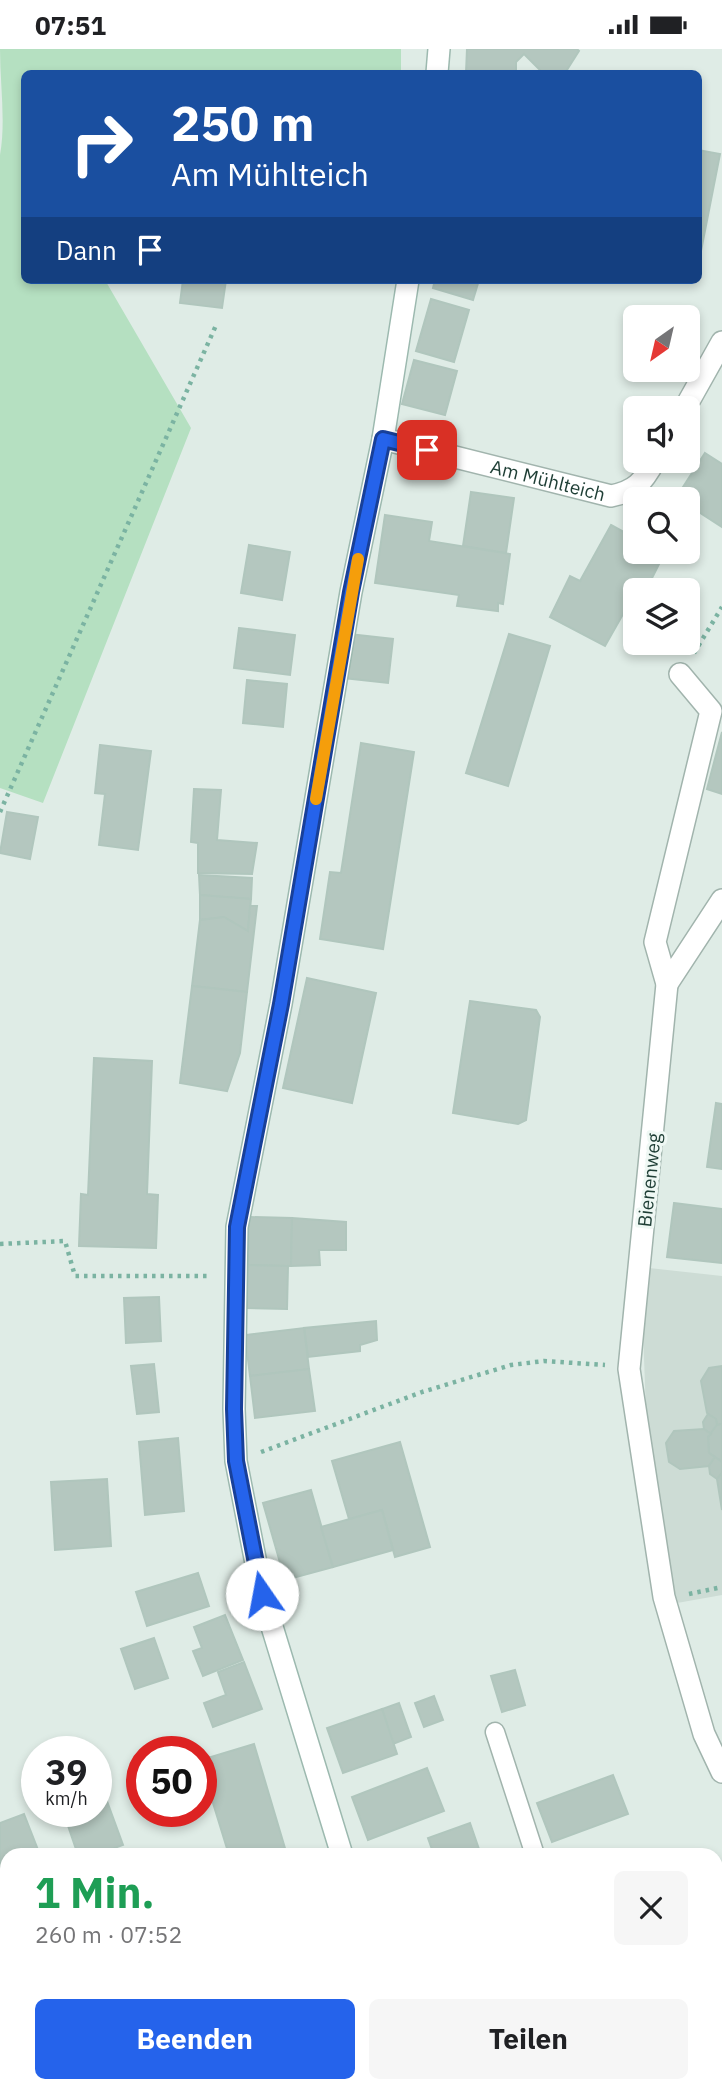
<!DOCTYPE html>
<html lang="de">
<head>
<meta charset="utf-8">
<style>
	:root { --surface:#fff; --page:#f6f6f6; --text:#202124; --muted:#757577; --accent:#2563eb }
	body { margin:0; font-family:"IBM Plex Sans",sans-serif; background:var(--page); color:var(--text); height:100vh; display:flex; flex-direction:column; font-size:26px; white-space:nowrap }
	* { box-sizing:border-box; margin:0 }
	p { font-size:23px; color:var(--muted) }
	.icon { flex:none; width:38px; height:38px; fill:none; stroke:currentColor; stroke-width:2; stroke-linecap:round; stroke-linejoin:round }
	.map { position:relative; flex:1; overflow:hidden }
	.drawer { position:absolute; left:0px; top:1799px; width:723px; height:245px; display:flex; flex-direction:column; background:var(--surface); border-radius:21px 21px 0 0; box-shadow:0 4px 10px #0003 }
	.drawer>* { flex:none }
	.top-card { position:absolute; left:21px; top:21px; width:681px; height:214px; border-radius:10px; box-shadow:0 4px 10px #0003; background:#1a4fa0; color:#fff; overflow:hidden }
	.needle { width:46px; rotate:214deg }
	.fabs { position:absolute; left:623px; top:256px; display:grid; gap:14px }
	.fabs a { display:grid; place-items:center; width:77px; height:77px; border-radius:10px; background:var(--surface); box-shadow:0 4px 10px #0003; font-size:35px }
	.speed { position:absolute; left:21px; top:1687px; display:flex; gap:14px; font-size:35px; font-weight:700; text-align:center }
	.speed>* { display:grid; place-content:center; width:91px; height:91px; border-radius:50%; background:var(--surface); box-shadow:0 4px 10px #0003; line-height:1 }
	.speed small { font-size:18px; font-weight:400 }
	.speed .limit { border:10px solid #d22; background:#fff; color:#111 }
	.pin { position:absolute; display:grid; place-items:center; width:60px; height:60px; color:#fff; margin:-30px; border-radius:14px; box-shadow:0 4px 10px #0006 }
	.me { position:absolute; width:77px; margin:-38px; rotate:348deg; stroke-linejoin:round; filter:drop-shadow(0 0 5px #0008) }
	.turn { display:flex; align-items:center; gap:24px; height:147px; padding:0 35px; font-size:32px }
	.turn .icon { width:91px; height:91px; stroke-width:2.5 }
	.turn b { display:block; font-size:49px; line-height:60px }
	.then { display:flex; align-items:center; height:66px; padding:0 35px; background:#0003; gap:14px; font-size:26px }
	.round { display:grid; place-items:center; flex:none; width:74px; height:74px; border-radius:10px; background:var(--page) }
	.overview { display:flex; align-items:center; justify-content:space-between; height:119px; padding:0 35px }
	h1 { font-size:42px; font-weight:700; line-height:52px; color:#1e9e55 }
	.primary-button { display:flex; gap:14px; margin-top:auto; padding:14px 35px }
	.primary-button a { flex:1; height:80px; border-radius:10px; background:var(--accent); color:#fff; font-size:28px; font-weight:700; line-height:80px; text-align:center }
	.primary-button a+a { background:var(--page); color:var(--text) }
	.status { display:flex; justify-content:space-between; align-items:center; height:49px; padding:0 35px; background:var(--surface); direction:ltr }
	.status svg { height:19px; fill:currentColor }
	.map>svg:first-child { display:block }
	.built { fill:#cddcd5 }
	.green { fill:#b5e0c1 }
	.building { fill:#b4c7bf; stroke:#b0c6bd; stroke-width:2 }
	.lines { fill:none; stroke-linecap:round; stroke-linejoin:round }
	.service-casing { stroke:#a1b4ad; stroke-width:21 }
	.minor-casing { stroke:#a1b4ad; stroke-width:24 }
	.secondary-casing { stroke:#9cb9af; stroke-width:24 }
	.path { stroke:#7bb3a2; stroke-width:4.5; stroke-dasharray:3.5 5; stroke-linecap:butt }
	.service { stroke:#fff; stroke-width:18 }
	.minor { stroke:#fff; stroke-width:21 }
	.secondary { stroke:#fff; stroke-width:21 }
	.route-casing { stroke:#184099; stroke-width:18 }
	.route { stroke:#2563eb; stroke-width:12 }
	.slow { stroke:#f59e0b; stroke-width:12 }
	.labels { text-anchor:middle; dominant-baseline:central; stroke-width:6; stroke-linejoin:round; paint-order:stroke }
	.street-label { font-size:19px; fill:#1e3e35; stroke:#eff8f4 }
</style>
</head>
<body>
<div class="status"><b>07:51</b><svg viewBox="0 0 49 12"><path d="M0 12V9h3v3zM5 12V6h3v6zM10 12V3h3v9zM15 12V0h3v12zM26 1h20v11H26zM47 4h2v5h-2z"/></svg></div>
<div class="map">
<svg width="722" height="2044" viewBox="0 0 722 2044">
	<rect width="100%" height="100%" fill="#dfece6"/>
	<polygon class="built" points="649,1219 722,1227 722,1546 677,1554 647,1391 643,1281"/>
	<path class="green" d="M0,0H401V24H24V231H105L191,379L43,754L0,739V106C6,72 0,36 0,0Z"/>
	<g class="building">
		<polygon points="467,0 577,0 579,2 565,24 543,24 524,5 516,13 516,24 466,24"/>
		<polygon points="698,101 720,105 701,202 698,202"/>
		<polygon points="183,231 226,231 222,259 180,254"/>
		<polygon points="435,231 479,231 473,251 433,239"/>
		<polygon points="431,250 469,261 454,313 416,302"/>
		<polygon points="414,311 457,322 445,366 402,355"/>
		<polygon points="705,404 722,415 722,478 688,456 688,450 676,449"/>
		<polygon points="471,443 514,449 506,504 463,497"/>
		<polygon points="385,466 432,473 429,492 510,505 503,555 498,554 498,562 457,557 459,546 375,534"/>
		<polygon points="611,476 635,489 635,502 664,505 646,541 635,541 635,553 631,551 605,597 550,568 570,527 580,532"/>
		<polygon points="249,496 290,503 282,551 241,544"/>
		<polygon points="239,579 295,586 290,626 234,619"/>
		<polygon points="349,585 393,590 388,634 344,629"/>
		<polygon points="509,585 550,597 508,737 466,724"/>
		<polygon points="247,631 287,635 283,678 243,674"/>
		<polygon points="722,683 722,745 707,740"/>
		<polygon points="361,694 414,703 383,900 320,890 330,823 341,824"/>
		<polygon points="100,696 151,702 138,801 99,796 105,745 95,744"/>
		<polygon points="194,740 221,741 217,791 257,794 252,825 198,824 198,794 191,793"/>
		<polygon points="7,763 38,768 30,810 0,804"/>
		<polygon points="199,826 252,829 251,850 200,846"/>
		<polygon points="200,846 251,850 248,882 224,868 200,871"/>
		<polygon points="250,857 257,857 247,943 192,937 200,871 224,868 248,882"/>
		<polygon points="307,929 376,944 352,1054 283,1039"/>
		<polygon points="192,937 247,943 240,1004 227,1042 180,1034"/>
		<polygon points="470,952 536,961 540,968 526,1071 518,1075 453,1064"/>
		<polygon points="94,1009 152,1012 147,1145 158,1146 156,1199 79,1197 81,1145 88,1146"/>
		<polygon points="716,1054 722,1055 722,1120 707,1118"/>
		<polygon points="674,1154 722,1160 722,1214 667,1208"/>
		<polygon points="249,1168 292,1169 291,1217 248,1216"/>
		<polygon points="292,1169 346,1173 346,1201 319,1201 320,1216 291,1217"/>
		<polygon points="248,1216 288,1217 287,1260 247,1259"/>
		<polygon points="159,1248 161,1292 126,1294 124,1249"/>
		<polygon points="376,1272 377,1291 360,1296 360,1302 308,1308 304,1279"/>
		<polygon points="304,1279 309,1320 250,1327 245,1286"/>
		<polygon points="154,1315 159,1363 137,1365 131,1317"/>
		<polygon points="722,1317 722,1375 717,1376 716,1370 707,1364 701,1332 709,1319"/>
		<polygon points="309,1320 315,1362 255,1369 250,1327"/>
		<polygon points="708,1365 716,1370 717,1376 711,1385 704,1380 703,1373"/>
		<polygon points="722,1375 722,1413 709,1404 708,1388 717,1376"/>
		<polygon points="704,1380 711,1385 708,1388 709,1404 715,1408 709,1417 680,1420 669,1413 666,1394 674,1382"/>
		<polygon points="178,1389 184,1462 145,1466 139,1393"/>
		<polygon points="400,1393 430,1498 395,1508 382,1461 349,1470 332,1412"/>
		<polygon points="715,1408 722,1413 722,1424 717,1430 710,1425 709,1417"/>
		<polygon points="722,1424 722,1461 717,1430"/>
		<polygon points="107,1430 111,1497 55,1501 51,1433"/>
		<polygon points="311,1441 333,1518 285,1531 263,1454"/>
		<polygon points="382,1461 393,1501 333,1518 321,1478"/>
		<polygon points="198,1524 209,1557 147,1577 136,1543"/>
		<polygon points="225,1566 243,1611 203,1627 193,1602 202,1599 194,1578"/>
		<polygon points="154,1589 168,1629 135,1640 121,1600"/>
		<polygon points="244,1613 262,1660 213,1678 204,1654 226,1646 218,1623"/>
		<polygon points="515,1621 525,1656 502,1663 491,1627"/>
		<polygon points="434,1647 443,1671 424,1678 415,1654"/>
		<polygon points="399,1654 411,1688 393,1695 382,1660"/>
		<polygon points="382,1660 397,1705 343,1724 327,1679"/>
		<polygon points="254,1695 287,1806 229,1806 201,1715 201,1711"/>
		<polygon points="427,1719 444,1762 368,1791 352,1748"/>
		<polygon points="613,1726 628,1765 552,1793 537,1754"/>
		<polygon points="100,1733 123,1796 95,1806 78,1806 63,1762 96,1762 96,1734"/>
		<polygon points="24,1765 40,1806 7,1806 7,1878 0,1856 0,1774"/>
		<polygon points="470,1774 481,1806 434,1806 428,1789"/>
		<polygon points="716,2025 719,2025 719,2044 649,2044 649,2037 716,2037"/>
		<polygon points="407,2037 555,2037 556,2044 407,2044"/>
		<polygon points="555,2037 568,2037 568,2044 556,2044"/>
		<polygon points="568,2037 619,2037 620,2044 568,2044"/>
	</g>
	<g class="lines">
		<defs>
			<polyline id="service" points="495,1683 535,1806"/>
			<g id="minor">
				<polyline points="685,359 722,293"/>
				<path id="s1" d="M383,390L611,447C636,442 643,433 655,411"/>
				<polyline points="680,625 711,662 655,893 667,935 629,1320 664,1548 704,1685 722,1723"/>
				<polyline points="667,935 722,851"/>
				<polyline points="716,1981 722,1982"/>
			</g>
			<g id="secondary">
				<polyline points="437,24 439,0"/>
				<polyline points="342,1806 262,1545 236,1412 234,1360 237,1178 281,955 351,543 383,390 408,231"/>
				<polyline points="395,2037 395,2044"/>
			</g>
		</defs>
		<use href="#service" class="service-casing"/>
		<use href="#minor" class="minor-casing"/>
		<use href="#secondary" class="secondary-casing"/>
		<g class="path">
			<polyline points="694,604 722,558"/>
			<polyline points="0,763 217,274"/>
			<polyline points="0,1195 65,1192 75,1227 210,1227"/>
			<polyline points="261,1403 422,1343 511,1316 544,1312 605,1316"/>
			<polyline points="689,1545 722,1538"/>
		</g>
		<use href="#service" class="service"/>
		<use href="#minor" class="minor"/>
		<use href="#secondary" class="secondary"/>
	</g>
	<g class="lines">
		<defs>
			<polyline id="route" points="262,1545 236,1412 234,1360 237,1178 281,955 351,543 383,390 427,401"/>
		</defs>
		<use href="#route" class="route-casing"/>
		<use href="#route" class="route"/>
		<polyline class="slow" points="316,750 358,510"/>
	</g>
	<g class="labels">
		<g class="street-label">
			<text stroke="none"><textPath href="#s1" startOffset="170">Am Mühlteich</textPath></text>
			<text transform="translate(649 1131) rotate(-84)">Bienenweg</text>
		</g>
	</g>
</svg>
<div class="fabs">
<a><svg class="needle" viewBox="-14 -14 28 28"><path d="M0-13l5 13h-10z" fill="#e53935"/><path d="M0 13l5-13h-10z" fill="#757577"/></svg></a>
<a><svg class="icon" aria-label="sound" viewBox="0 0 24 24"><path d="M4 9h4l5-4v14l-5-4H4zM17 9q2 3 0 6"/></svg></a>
<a><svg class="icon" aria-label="search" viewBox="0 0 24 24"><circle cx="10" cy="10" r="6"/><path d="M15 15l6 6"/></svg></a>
<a><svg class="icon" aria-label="layers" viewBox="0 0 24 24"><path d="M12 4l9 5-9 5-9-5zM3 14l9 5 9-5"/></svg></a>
</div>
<div class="speed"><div>39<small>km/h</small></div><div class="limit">50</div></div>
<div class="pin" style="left:427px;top:401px;background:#d93025"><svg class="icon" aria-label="arrive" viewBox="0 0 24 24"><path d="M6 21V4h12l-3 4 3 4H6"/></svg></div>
<svg class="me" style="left:262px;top:1545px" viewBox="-20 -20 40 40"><circle r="19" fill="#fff"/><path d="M0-13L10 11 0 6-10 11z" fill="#2563eb"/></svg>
<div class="top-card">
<div class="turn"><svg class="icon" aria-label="right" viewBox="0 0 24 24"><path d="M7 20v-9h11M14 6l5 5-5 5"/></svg><div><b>250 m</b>Am Mühlteich</div></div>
<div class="then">Dann<svg class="icon" aria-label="arrive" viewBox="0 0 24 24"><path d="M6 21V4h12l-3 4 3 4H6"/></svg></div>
</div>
<section class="drawer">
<div class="overview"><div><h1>1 Min.</h1><p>260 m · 07:52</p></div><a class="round"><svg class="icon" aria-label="close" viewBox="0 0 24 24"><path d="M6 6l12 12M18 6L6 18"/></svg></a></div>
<div class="primary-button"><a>Beenden</a><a>Teilen</a></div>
</section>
</div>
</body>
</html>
